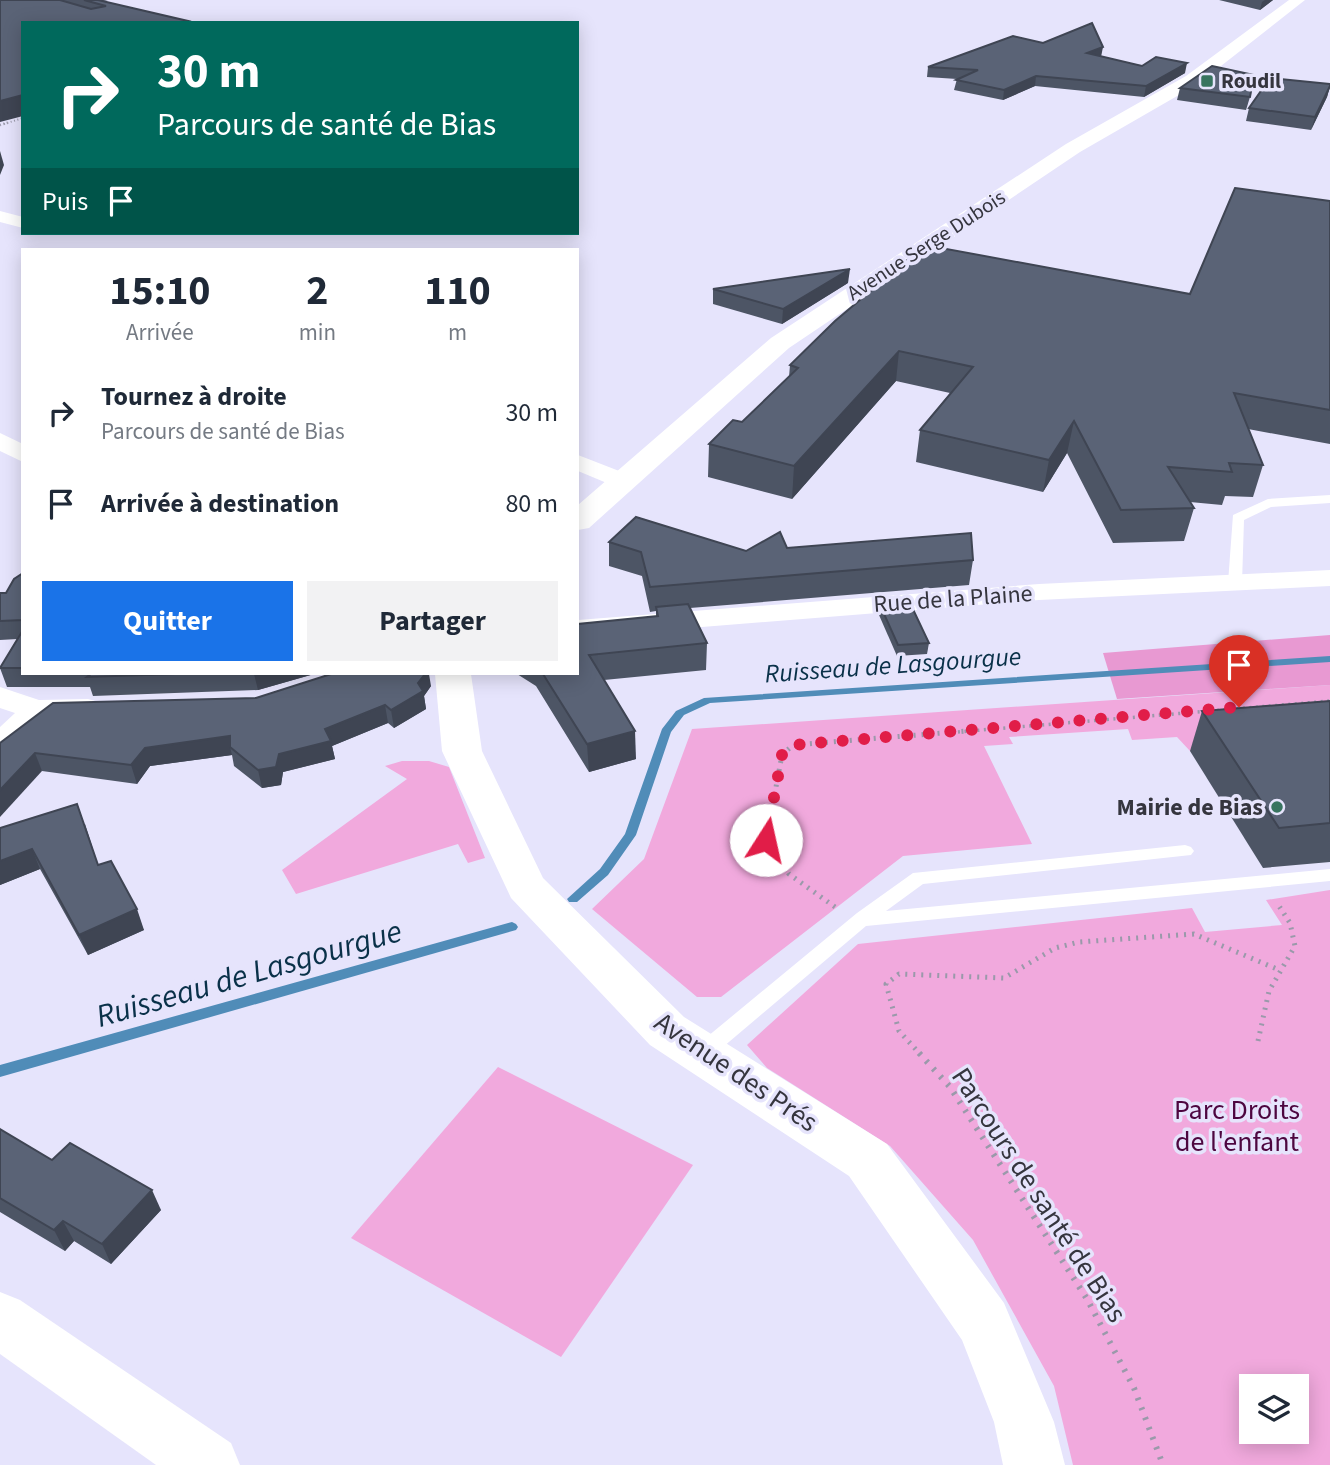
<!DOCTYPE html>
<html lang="fr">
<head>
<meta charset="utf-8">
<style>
	:root { --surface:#fff; --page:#f2f2f3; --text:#1f2937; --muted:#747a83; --accent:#1a73e8 }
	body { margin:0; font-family:"Source Sans 3",sans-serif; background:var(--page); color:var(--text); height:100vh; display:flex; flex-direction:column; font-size:26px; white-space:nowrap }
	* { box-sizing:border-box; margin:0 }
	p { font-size:23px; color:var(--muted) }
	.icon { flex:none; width:38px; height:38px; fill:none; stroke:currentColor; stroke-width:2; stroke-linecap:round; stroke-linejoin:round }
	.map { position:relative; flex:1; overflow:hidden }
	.side { position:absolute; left:21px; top:248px; width:558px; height:427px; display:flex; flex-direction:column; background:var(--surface); border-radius:0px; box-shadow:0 4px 18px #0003 }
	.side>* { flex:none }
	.hud { position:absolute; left:21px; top:21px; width:558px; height:214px; border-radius:0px; box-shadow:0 4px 18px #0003; background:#00695c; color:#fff; overflow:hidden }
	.buttons { position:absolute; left:1239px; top:1374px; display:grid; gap:14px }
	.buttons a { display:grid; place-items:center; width:70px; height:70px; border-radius:0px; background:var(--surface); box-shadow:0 4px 18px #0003; font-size:35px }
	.pin { position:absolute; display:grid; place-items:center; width:60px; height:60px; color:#fff; margin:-72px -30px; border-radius:50% 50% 50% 0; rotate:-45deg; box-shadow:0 0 7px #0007 }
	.pin .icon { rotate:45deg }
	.me { position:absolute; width:77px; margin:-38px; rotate:10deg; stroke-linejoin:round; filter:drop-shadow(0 0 5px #0008) }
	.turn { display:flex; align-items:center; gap:24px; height:147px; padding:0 21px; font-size:32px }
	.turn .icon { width:91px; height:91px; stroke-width:2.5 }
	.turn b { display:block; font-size:49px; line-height:60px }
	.then { display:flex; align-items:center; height:66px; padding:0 21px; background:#0003; gap:14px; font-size:26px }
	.eta { display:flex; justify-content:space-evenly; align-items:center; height:119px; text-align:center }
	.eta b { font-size:42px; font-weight:700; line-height:49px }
	.cta { display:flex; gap:14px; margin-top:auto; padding:14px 21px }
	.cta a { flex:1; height:80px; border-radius:0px; background:var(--accent); color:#fff; font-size:28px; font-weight:700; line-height:80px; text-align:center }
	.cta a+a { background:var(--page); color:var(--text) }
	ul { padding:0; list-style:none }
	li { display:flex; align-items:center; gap:21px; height:91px; padding:0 21px }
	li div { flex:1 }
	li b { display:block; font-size:26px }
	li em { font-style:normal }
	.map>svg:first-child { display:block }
	.green { fill:#f1a9dd; fill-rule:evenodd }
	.forest { fill:#e899d2 }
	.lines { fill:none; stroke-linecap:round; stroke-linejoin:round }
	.stream { fill:#508cb8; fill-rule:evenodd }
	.path-far4 { stroke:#9a99aa; stroke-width:2; stroke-dasharray:1 2.5; stroke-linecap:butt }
	.path-far3 { stroke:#9a99aa; stroke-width:2.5; stroke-dasharray:1 2.5; stroke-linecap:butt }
	.path-far2 { stroke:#9a99aa; stroke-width:3.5; stroke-dasharray:2 4.5; stroke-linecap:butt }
	.path-far1 { stroke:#9a99aa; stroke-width:5; stroke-dasharray:2 6; stroke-linecap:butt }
	.path { stroke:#9a99aa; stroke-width:6; stroke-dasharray:2.5 8; stroke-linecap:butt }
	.service { fill:#fff; fill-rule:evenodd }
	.minor { fill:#fff; fill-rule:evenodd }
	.tertiary { fill:#fff; fill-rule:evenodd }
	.wall { fill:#4d5565 }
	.shaded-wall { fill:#3f4553 }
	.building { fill:#5a6376; stroke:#3f4553; stroke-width:2 }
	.route { stroke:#e11d48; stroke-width:12; stroke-dasharray:0 21.6 }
	.poi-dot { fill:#38745f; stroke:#e6e4fc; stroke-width:2.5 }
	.labels { text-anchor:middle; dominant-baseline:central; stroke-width:7; stroke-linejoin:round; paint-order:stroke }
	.far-poi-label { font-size:21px; font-weight:bold; fill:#35353e; stroke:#e6e4fc; text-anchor:start }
	.far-street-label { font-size:21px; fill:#35353e; stroke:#e6e4fc }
	.street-label { font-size:24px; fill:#35353e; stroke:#e6e4fc }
	.poi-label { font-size:24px; font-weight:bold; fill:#35353e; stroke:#e6e4fc; text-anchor:end }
	.water-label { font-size:26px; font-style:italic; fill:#0a3149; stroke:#e6e4fc }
	.near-street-label { font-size:28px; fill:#35353e; stroke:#e6e4fc }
	.near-park-label { font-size:28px; fill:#4d0640; stroke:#e6e4fc }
	.near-water-label { font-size:32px; font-style:italic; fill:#0a3149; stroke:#e6e4fc }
</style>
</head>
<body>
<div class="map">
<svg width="1330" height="1465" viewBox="0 0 1330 1465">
	<rect width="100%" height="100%" fill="#e6e4fc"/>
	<g class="green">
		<polygon points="1330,685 1330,739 1190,751 1177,737 1132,740 1128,729 1009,737 1013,744 984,746 1032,844 903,856 721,997 697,997 592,909 644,859 692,729"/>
		<polygon points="402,761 429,761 449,767 485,858 468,863 458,844 296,894 282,870 407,779 385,766"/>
		<path d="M1330,890V1465H1073L1054,1386L973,1240L890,1146L767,1068L747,1045L858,944L1192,908L1205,932L1282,925L1266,900ZM1251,1386H1297V1432H1251Z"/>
		<polygon points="498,1067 693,1165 561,1357 351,1238"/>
	</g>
	<polygon class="forest" points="1330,635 1330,685 1117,699 1103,653"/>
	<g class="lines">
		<g class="stream">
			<polygon points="1330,656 1330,662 710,703 684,715 671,732 636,835 608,875 577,902 569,902 567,899 600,869 625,834 662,729 676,711 704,698"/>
			<polygon points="512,922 516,924 518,927 516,930 0,1077 0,1065"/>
		</g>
		<polyline class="path-far4" points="4,124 23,118"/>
		<polyline class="path-far3" points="0,125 10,122"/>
		<polyline class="path-far2" points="945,733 1330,701"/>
		<g class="path-far1">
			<polyline points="835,907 789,874 766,840 782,755 793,745 967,731"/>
			<polyline points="1258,1041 1269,991 1295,946 1290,923 1279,906"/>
			<polyline points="921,1055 899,1031 886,984 899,974 1004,978 1055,948 1079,942 1194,934 1277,969"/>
		</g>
		<polyline class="path" points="919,1053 950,1087 1087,1299 1134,1388 1163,1465"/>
		<g class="service">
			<polygon points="1330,495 1330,503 1271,507 1244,520 1242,583 1240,586 1230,586 1228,583 1233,515 1268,499"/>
			<polygon points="1185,845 1191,847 1194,851 1191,855 923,884 886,911 1330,869 1330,881 866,926 710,1058 703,1060 696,1058 693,1052 696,1046 857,913 913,873"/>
		</g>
		<g class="minor">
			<polygon points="0,211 23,217 23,228 0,222"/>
			<polygon points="0,433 23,444 23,462 0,451"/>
			<polygon points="578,455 632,476 635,481 632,486 614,486 578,471"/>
			<polygon points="1330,570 1330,586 1039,600 578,637 578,620 1039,584"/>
			<polygon points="0,687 39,700 88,699 99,702 103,709 99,716 44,720 11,752 0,755 0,727 15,713 0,708"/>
		</g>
		<g class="tertiary">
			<polygon points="1289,0 1305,0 1198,84 1080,152 789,348 589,528 578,530 578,505 771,338 1066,144 1186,76"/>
			<polygon points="435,674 471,674 482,751 543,878 684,1017 887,1144 1004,1303 1054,1422 1065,1465 1003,1465 994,1422 962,1340 849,1176 650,1045 511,898 442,751"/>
			<polygon points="0,1292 20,1300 231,1443 240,1465 156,1465 0,1354"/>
		</g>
	</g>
	<g class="wall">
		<polygon points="0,0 108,0 103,1 188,21 189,23 23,23"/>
		<polygon points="1219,0 1273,0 1260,10"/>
		<polygon points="1101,57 1142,66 1185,73 1144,97 1035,86 1003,100 954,90 957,79 927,77 928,67"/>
		<polygon points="1330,87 1327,97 1311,130 1246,121 1249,108"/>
		<polygon points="1180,88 1250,97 1246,110 1177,100"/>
		<polygon points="1330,201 1330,444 1248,429 1263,465 1253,497 1225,496 1222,505 1190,502 1194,508 1184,541 1113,543 1067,453 1043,492 916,462 920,430 950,393 896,381 792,499 708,477 709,444 742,422 789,377 790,365 1190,294"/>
		<polygon points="848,283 782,324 713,304 713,289"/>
		<polygon points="609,542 746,551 787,548 973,560 969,585 690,608 707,643 706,670 604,680 636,759 589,772 536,686 517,674 578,674 578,624 656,617 656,611 650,612 642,576 609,566"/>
		<polygon points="23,573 23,674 314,674 258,690 93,696 90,687 7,687 0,668 17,639 0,640 0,593 6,593"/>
		<polygon points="880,605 929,643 927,654 897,656 879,615"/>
		<polygon points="431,686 424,696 426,709 394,728 388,723 332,746 335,759 283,772 281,785 262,788 234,766 232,755 150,766 137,784 42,771 0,743 256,698"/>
		<polygon points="1330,701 1330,862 1263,868 1190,751 1202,711"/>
		<polygon points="85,824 98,865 144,930 88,955 40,869 0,885 0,828"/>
		<polygon points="0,1129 52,1160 161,1210 111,1264 74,1241 65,1251 0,1212"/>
	</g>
	<g class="shaded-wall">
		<polygon points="1265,0 1273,0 1260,10 1262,2"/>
		<polygon points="1103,47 1101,57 1087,53"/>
		<polygon points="1187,63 1185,73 1144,97 1146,86"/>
		<polygon points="1036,76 1035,86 1003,100 1004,90"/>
		<polygon points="1330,86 1327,97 1311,130 1315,117"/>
		<polygon points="23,95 23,116 0,122 0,101"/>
		<polygon points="0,151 4,165 0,175"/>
		<polygon points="850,269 848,283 782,324 783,309"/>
		<polygon points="899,351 896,381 792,499 794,466"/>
		<polygon points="1074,421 1067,453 1043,492 1049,460"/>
		<polygon points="254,674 314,674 258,690"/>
		<polygon points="425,674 429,674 431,686 424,696 426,709 394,728 391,710 418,683"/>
		<polygon points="385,705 388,723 332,746 335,759 283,772 281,785 262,788 258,770 279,754 325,729"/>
		<polygon points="635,731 636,759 589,772 587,744"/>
		<polygon points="230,736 230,747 232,755 150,766 137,784 131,765 145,748"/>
		<polygon points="35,753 42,771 0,817 0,790"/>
		<polygon points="32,849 40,869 0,885 0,861"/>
		<polygon points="137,909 144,930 88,955 79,935"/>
		<polygon points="152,1190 161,1210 111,1264 102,1244"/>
		<polygon points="63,1221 74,1241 65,1251 54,1230"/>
	</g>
	<g class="building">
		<polygon points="0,0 60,0 91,9 106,6 84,0 98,0 188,21 182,23 23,23 23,95 0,101"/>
		<polygon points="1092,23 1103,47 1087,53 1142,66 1156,57 1187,63 1146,86 1036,76 1004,90 956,80 978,70 928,67 1013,36 1043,43"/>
		<polygon points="1212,66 1254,75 1250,97 1180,88"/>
		<polygon points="1270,78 1330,84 1330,86 1315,117 1249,108"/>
		<polygon points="1235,188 1330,201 1330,410 1234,393 1263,465 1229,463 1232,472 1168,467 1194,508 1121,510 1074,421 1049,460 920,430 973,367 899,351 794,466 709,444 733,420 742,422 798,368 790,365 835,321 925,245 1190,294"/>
		<polygon points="850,269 783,309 713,289"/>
		<polygon points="636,517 746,551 780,532 787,548 971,533 973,560 650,587 641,552 609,542"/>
		<polygon points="23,573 23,620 0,621 0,593 6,593 14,579"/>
		<polygon points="910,603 929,643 898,645 880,605"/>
		<polygon points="688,604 707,643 589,655 635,731 587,744 543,674 578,674 578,624 658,616 656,607"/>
		<polygon points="23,630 23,668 0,668"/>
		<polygon points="91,674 176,674 87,677"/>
		<polygon points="331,674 425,674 418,683 423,691 391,710 385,705 325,729 331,741 279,754 276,767 258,770 230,747 230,736 145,748 131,765 35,753 0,790 0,743 53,703 256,698"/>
		<polygon points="1330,701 1330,823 1279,828 1202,711"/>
		<polygon points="77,804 98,865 111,861 137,909 79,935 32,849 0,861 0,828"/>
		<polygon points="0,1129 52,1160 70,1143 152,1190 102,1244 63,1221 54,1230 0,1198"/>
	</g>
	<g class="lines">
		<polyline class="route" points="766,840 782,755 793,745 1239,707"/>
	</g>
	<g class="poi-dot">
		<rect x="1200" y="74" width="14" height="14" rx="3.5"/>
		<circle cx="1277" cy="807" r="7"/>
	</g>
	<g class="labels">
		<g class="far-poi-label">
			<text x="1221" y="81">Roudil</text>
		</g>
		<g class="far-street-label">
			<text transform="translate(926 245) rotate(-33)">Avenue Serge Dubois</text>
		</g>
		<g class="street-label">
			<text transform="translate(953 599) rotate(-4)">Rue de la Plaine</text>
		</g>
		<g class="poi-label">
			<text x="1263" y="807">Mairie de Bias</text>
		</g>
		<g class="water-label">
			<text transform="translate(893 665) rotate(-4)">Ruisseau de Lasgourgue</text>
		</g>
		<g class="near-street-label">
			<text transform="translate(736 1072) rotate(34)">Avenue des Prés</text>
			<text transform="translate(1039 1195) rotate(57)">Parcours de santé de Bias</text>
		</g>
		<g class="near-park-label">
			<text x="1237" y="1110">Parc Droits<tspan x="1237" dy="32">de l'enfant</tspan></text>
		</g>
		<g class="near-water-label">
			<text transform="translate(249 974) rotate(-16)">Ruisseau de Lasgourgue</text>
		</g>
	</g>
</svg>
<div class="buttons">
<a><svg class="icon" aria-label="layers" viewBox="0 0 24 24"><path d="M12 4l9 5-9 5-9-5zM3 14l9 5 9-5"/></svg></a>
</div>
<div class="pin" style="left:1239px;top:707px;background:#d93025"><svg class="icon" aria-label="arrive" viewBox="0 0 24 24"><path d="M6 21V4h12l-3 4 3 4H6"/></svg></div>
<svg class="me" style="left:766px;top:840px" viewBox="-20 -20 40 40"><circle r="19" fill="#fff"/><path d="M0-13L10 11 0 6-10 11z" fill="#e11d48"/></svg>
<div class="hud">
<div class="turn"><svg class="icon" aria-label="right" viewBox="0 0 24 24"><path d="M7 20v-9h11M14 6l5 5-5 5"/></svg><div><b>30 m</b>Parcours de santé de Bias</div></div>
<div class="then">Puis<svg class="icon" aria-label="arrive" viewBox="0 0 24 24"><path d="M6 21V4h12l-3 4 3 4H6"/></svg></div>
</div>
<section class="side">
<div class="eta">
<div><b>15:10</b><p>Arrivée</p></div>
<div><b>2</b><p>min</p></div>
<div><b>110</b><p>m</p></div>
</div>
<ul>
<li><svg class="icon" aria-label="right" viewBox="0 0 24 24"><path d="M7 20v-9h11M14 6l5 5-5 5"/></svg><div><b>Tournez à droite</b><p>Parcours de santé de Bias</p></div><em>30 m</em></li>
<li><svg class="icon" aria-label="arrive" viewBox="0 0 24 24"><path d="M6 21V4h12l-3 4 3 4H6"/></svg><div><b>Arrivée à destination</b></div><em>80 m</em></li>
</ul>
<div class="cta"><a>Quitter</a><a>Partager</a></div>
</section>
</div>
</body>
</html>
